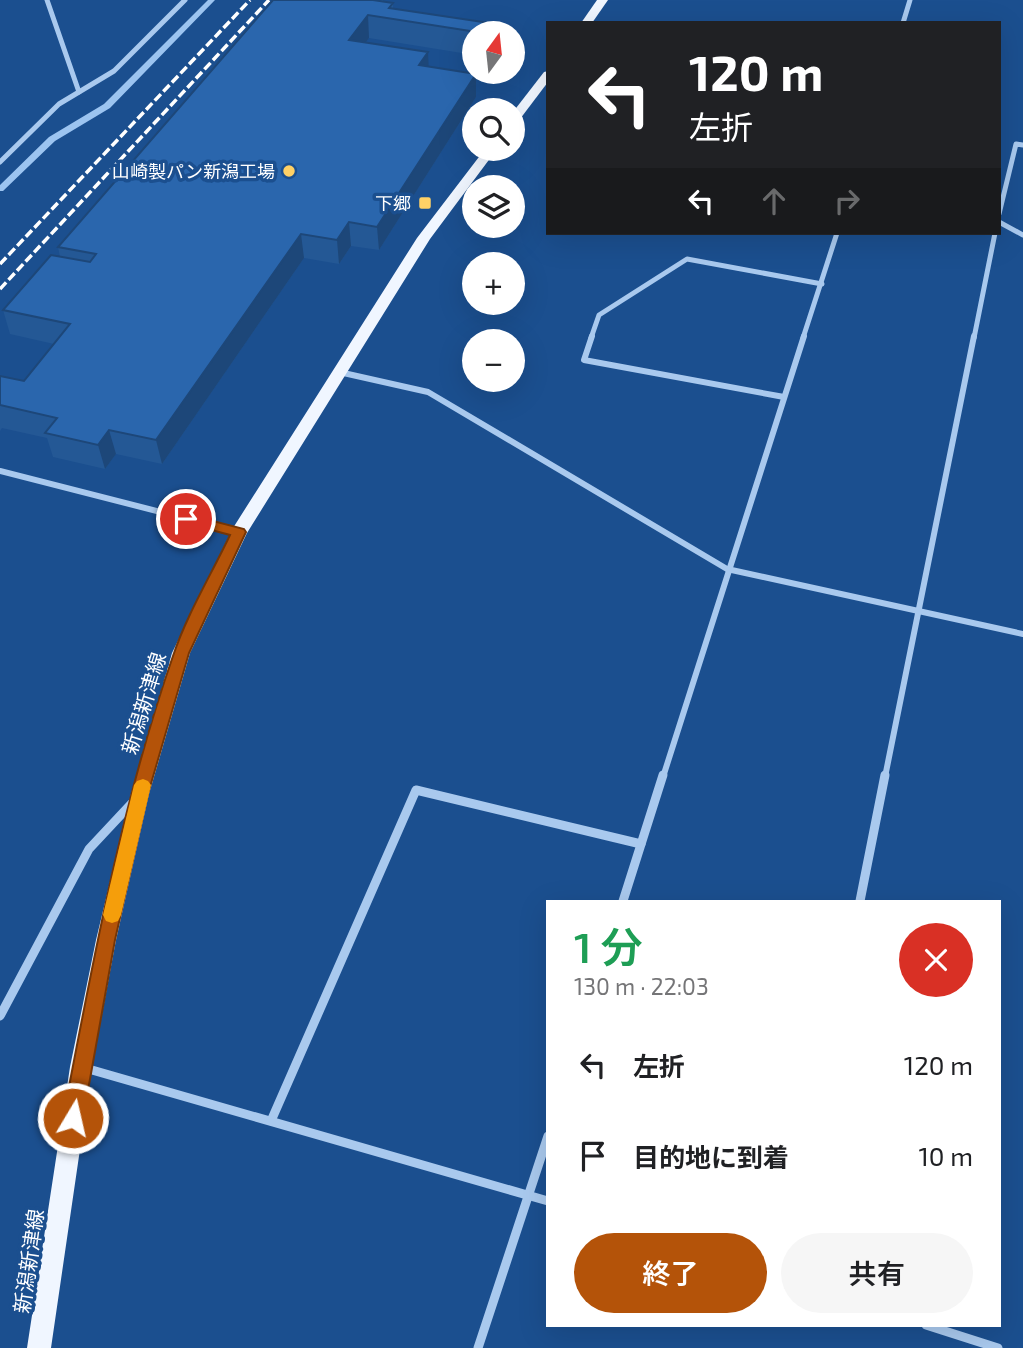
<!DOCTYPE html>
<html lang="ja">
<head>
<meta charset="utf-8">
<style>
	:root { --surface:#fff; --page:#f6f6f6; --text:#202124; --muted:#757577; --accent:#b45309 }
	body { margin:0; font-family:"Exo 2","Noto Sans JP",sans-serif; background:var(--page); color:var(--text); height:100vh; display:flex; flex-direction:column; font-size:26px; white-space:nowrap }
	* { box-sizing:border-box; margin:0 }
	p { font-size:23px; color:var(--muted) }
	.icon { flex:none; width:38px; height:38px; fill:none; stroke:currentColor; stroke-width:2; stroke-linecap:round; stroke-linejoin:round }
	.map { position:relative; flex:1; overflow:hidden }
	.sheet { position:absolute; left:546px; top:900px; width:455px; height:427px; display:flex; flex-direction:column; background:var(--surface); border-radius:0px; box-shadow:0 7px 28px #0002 }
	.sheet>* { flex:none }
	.hud { position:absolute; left:546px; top:21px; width:455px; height:214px; border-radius:0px; box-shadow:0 7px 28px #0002; background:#202124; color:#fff; overflow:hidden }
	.needle { width:46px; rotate:15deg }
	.controls { position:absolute; left:462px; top:21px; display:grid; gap:14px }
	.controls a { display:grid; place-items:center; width:63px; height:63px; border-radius:50%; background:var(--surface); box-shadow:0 7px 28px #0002; font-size:35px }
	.pin { position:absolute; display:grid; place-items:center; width:60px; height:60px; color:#fff; margin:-30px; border:4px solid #fff; border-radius:50%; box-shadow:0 2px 7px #0007 }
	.me { position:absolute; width:77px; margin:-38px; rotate:9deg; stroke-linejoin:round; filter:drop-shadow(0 0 5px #0008) }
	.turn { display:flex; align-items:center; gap:24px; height:147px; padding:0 28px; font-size:32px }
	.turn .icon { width:91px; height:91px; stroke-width:2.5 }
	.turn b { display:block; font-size:49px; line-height:60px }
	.lanes { display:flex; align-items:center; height:66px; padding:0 28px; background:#0003; justify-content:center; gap:35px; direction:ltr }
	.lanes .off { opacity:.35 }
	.round { display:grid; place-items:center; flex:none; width:74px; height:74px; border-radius:37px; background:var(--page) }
	.summary { display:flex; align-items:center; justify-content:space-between; height:119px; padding:0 28px }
	h1 { font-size:42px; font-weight:600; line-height:52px; color:#1e9e55 }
	.cta { display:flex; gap:14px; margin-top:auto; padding:14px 28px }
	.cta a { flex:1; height:80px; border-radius:42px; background:var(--accent); color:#fff; font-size:28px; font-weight:600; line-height:80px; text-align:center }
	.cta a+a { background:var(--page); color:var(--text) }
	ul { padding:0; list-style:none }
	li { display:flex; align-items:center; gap:21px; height:91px; padding:0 28px }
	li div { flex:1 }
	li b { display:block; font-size:26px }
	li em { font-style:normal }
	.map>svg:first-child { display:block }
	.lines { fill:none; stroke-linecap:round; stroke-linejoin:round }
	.stream { fill:#9cc4f0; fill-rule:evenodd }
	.street-far2 { stroke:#a9c9ee; stroke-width:5 }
	.street-far1 { stroke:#a9c9ee; stroke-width:6 }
	.street { stroke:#a9c9ee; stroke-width:9 }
	.primary { fill:#f0f6ff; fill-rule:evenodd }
	.rail { stroke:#fff; stroke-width:3.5; stroke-dasharray:9 3.5; stroke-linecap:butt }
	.wall { fill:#245895 }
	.shaded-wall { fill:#1d4779 }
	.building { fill:#2a66ad; stroke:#1d4779; stroke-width:2 }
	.route { fill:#b45309; stroke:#753606; stroke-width:2 }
	.slow { fill:#f59e0b }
	.poi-dot { fill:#ffd166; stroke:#1b4f8f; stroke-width:2.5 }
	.labels { text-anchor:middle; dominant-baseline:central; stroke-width:7; stroke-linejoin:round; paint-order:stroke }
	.far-poi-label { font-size:18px; fill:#fff; stroke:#1b4f8f; text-anchor:end }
	.street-label { font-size:21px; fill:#fff; stroke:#1b4f8f }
</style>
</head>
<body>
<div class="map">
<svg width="1023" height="1348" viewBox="0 0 1023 1348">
	<rect width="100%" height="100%" fill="#1b4f8f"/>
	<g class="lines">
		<polygon class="stream" points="208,0 215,0 110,108 55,141 3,191 0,191 0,185 49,137 104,104"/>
		<g class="street-far2">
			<polyline points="47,0 79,92"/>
			<polyline points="903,23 910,0"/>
			<polyline points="0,162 59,104 114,71 185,0"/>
			<polyline points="999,214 1016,144 1023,145"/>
			<polyline points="999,222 1023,235"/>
			<polyline points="591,338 599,315 687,259 822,284"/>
			<polyline points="803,338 837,233"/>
			<polyline points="974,338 995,233"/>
		</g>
		<g class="street-far1">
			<polyline points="592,336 584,360 784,397"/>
			<polyline points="339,372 428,392 727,569 1023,634"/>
			<polyline points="0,471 239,532"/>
			<polyline points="663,777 804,336"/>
			<polyline points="885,777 974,336"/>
		</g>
		<g class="street">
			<polyline points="623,901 663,775"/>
			<polyline points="860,901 885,775"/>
			<polyline points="0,1016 89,849 132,803"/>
			<polyline points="85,1068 548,1201"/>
			<polyline points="271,1121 416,790 641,844"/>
			<polyline points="926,1325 998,1348"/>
			<polyline points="478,1348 548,1136"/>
		</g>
		<g class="primary">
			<polygon points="597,0 608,0 592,23 581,23"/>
			<polygon points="548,71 548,82 517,123 513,124 513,112 544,72"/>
			<polygon points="485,149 497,149 430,239 247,533 190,653 149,794 116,940 92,1067 51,1348 27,1348 70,1067 96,940 131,794 172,653 233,528 417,238"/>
		</g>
		<g class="rail">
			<polyline points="0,264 250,0"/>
			<polyline points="0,289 269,0"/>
		</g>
	</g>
	<polygon class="wall" points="273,0 383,0 383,2 393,3 393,8 503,33 474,33 474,55 369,38 366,42 428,66 476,74 476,97 379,250 351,246 339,264 304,258 162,464 116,454 105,469 53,457 47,438 2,428 0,431 0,376 24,381 54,344 10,334 3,310 60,257 58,247"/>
	<g class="shaded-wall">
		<polygon points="368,15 369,38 351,62 349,40"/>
		<polygon points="503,25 503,33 498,33"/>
		<polygon points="428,52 429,75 419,65"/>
		<polygon points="476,74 476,97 379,250 377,227"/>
		<polygon points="349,222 351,246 339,264 337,240"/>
		<polygon points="301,234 304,258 162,464 156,440"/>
		<polygon points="109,430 116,454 105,469 98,445"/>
	</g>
	<polygon class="building" points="273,0 373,0 393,3 389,8 503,25 498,33 483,33 368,15 349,40 428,52 419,65 476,74 377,227 349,222 337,240 301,234 156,440 109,430 98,445 45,433 57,418 0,405 0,376 24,381 70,324 3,310 51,255 90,262 96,254 58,247"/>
	<path class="route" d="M186,514L244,529L246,532L189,653L148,794L115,940L83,1118L80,1124L73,1127L66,1124L63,1118C93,962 121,805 173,656C187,614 211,575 230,535L181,522L179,519L181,515Z"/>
	<polygon class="slow" points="143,779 148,781 151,785 121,915 118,921 112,923 106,921 103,915 134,785 137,781"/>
	<g class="poi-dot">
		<circle cx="289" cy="171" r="7"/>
		<rect x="418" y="196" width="14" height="14" rx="3.5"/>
	</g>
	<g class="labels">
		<g class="far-poi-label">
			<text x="275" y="171">山崎製パン新潟工場</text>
			<text x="411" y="203">下郷</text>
		</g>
		<g class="street-label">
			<text transform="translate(143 703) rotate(-73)">新潟新津線</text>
			<text transform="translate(28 1261) rotate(-82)">新潟新津線</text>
		</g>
	</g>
</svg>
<div class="controls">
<a><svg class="needle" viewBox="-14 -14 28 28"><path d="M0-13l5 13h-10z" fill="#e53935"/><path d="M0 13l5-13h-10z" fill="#757577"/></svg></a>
<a><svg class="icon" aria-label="search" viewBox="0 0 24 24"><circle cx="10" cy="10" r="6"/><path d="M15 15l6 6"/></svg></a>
<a><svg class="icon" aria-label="layers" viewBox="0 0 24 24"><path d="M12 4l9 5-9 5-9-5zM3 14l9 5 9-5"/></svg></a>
<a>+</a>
<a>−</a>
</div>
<div class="pin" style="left:186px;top:519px;background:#d93025"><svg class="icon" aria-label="arrive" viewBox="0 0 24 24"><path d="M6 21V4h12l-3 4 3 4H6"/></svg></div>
<svg class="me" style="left:73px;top:1118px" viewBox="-20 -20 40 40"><circle r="17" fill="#b45309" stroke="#fff" stroke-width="3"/><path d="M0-11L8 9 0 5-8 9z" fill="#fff"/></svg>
<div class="hud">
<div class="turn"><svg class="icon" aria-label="left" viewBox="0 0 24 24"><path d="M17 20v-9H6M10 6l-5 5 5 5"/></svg><div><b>120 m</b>左折</div></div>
<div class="lanes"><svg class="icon" aria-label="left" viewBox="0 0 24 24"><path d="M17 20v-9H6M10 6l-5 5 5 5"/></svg><svg class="icon off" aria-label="ahead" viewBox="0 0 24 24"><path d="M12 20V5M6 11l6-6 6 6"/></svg><svg class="icon off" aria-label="right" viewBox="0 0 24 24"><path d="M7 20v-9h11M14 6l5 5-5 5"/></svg></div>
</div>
<section class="sheet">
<div class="summary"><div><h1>1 分</h1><p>130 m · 22:03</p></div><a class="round" style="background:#d93025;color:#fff"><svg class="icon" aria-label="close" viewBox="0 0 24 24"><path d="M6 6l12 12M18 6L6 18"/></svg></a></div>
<ul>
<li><svg class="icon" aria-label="left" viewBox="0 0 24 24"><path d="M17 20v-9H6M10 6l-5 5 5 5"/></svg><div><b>左折</b></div><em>120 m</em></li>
<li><svg class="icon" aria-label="arrive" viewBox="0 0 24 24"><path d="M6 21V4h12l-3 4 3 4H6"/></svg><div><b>目的地に到着</b></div><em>10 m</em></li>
</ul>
<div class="cta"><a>終了</a><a>共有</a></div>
</section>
</div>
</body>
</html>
